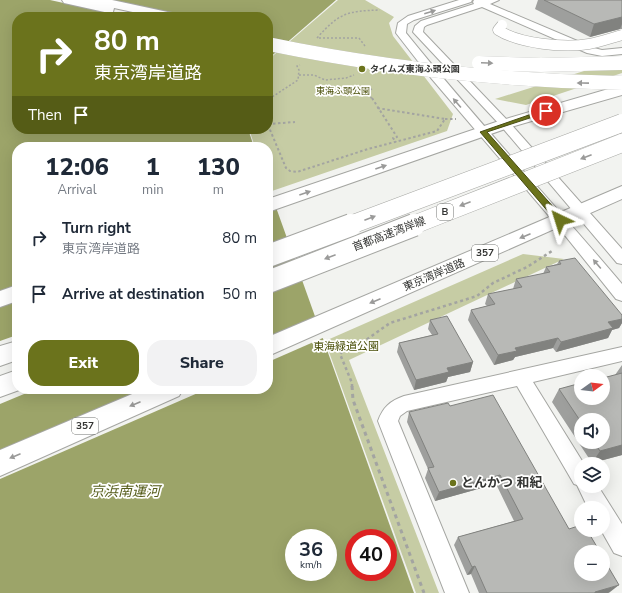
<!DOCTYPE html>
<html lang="en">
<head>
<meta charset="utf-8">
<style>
	:root { --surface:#fff; --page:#f2f2f3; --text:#1f2937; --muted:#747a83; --accent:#6b731c }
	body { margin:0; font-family:"Nunito Sans","Noto Sans JP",sans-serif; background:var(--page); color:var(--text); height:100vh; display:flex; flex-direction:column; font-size:15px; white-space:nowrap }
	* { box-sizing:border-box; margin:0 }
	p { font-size:13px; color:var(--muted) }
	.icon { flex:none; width:22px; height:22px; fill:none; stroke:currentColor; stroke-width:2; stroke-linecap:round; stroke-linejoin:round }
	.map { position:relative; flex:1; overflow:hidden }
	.drawer { position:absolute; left:12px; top:142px; width:261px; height:252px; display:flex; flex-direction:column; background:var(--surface); border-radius:16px; box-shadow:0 4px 16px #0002 }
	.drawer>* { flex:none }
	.hud { position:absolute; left:12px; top:12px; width:261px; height:122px; border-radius:16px; box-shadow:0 4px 16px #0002; background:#6b731c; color:#fff; overflow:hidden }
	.needle { width:26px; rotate:75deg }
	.controls { position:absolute; left:574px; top:369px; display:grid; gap:8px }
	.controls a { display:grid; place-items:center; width:36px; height:36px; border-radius:50%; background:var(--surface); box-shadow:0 4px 16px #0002; font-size:20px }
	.speed { position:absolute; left:285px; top:529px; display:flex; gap:8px; font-size:20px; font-weight:700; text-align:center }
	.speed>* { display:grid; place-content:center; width:52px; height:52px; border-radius:50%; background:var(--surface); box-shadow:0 4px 16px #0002; line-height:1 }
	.speed small { font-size:10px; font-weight:400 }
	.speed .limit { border:6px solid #d22; background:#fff; color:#111 }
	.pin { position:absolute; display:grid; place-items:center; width:34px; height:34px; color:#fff; margin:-17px; border:2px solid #fff; border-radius:50%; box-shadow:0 1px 4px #0007 }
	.me { position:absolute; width:44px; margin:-22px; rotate:319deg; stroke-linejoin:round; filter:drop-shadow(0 0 3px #0008) }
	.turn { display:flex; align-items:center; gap:14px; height:84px; padding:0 16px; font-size:18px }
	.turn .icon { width:52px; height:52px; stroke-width:2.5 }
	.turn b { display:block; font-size:28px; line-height:34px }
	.then { display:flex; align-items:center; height:38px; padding:0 16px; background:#0003; gap:8px; font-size:15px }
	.eta { display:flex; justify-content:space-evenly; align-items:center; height:68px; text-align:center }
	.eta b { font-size:24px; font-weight:800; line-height:28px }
	.button { display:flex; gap:8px; margin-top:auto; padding:8px 16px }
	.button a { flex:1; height:46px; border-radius:16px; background:var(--accent); color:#fff; font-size:16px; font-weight:800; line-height:46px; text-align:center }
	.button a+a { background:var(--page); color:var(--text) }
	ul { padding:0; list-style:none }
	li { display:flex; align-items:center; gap:12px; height:56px; padding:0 16px }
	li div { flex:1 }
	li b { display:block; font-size:15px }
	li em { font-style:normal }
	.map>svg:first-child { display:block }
	.green { fill:#c6cca4 }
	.water { fill:#9ca469; fill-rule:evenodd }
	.pier { fill:#f2f3f0 }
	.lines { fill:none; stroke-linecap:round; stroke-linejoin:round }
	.minor-casing { stroke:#a5a6a2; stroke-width:2 }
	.highway-casing { stroke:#a5a6a2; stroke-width:2 }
	.path-far3 { stroke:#a3a4a1; stroke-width:1.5; stroke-dasharray:2 2; stroke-linecap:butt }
	.path-far2 { stroke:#a3a4a1; stroke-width:2; stroke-dasharray:2.5 2.5; stroke-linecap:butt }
	.path-far1 { stroke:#a3a4a1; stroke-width:2.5; stroke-dasharray:3 3; stroke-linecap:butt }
	.path { stroke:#a3a4a1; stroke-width:3; stroke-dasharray:4 4; stroke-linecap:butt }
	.minor { fill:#fff; fill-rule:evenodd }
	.highway { fill:#fff; fill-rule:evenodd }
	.minor-bridge-casing { stroke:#a5a6a2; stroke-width:11; stroke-linecap:butt }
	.highway-bridge-far2-casing { stroke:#a5a6a2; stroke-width:14; stroke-linecap:butt }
	.highway-bridge-far1-casing { stroke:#a5a6a2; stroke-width:19; stroke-linecap:butt }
	.highway-bridge-casing { stroke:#a5a6a2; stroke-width:24; stroke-linecap:butt }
	.minor-bridge { stroke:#fff; stroke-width:10 }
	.highway-bridge-far2 { stroke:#fff; stroke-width:14 }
	.highway-bridge-far1 { stroke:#fff; stroke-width:18 }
	.highway-bridge { stroke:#fff; stroke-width:22 }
	.wall { fill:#9e9f9d; fill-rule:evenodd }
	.shaded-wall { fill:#81827f }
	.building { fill:#b8b9b6; stroke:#81827f }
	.oneway { fill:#9a9a99 }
	.route { fill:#6b731c; stroke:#464b12 }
	.poi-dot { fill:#6b731c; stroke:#fffffe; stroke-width:1.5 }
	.labels { text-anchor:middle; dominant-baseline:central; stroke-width:3.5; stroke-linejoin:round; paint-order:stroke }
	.far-poi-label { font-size:9px; font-weight:bold; fill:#343533; stroke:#fffffe; text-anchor:start }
	.far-park-label { font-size:9px; fill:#494e07; stroke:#fffffe }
	.shield { fill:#fffffe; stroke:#717270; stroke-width:1 }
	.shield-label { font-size:10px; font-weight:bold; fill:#343533 }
	.street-label { font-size:11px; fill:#343533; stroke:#fffffe }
	.park-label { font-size:11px; fill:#494e07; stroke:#fffffe }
	.near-poi-label { font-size:13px; font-weight:bold; fill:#343533; stroke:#fffffe; text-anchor:start }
	.near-water-label { font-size:14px; font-style:italic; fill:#555c1a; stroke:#fffffe }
</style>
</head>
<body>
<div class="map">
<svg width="622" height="593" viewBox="0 0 622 593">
	<rect width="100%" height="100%" fill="#f2f3f0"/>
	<g class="green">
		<polygon points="338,0 365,0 394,17 389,23 393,36 453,114 447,131 272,191 268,182 268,147 255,147 249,129 268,129 268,60"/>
		<polygon points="622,59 622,73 526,105 495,99"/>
		<polygon points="523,254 564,259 349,360 439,593 416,593 325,341"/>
	</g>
	<path class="water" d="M0,0H336L268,59V17H17V129H248L254,147H17V389H268V185L414,593H0ZM294,538H328V572H294ZM354,538H388V572H354Z"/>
	<g class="pier">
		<polygon points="50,0 112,0 192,17 127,17"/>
		<polygon points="317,316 325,337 268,362 268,337"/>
		<polygon points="17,335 17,389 36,389 0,404 0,341"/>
		<polygon points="146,389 207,389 0,479 0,451"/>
	</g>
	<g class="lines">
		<defs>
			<g id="minor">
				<path d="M459,0H472L471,2L414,20L407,24L406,33C475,119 551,200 622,284V301L616,299L555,223L431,78L396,33L398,23L408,16Z"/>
				<polygon points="474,0 499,0 490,4 594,48 602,50 622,48 622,54 602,56 587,53 482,7 427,25 424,27 423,32 509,122 622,249 622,264 617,263 501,126 413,32 415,26 421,21 474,4 473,2"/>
				<path d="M622,347V361L533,382L584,464H581V486H598L622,524V556L614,553L601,530H603V508H588L577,485L574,484L517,386L407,411L400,416L398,421L469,593H445L378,421C383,407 390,401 404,396Z"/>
			</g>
			<g id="highway">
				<polygon points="62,0 112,0 177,14 179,17 156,17 114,8 113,12 109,13 64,3"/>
				<polygon points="622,85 622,95 511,127 268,212 268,199 499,121"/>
				<polygon points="622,186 622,199 268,356 268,337"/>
				<polygon points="17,285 17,301 0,307 0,291"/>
				<polygon points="17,341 17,360 0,366 0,346"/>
				<polygon points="17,370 17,389 22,389 0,397 0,376"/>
				<polygon points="144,389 183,389 179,396 0,476 0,450"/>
			</g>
		</defs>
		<use href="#minor" class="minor-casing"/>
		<use href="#highway" class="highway-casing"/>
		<g class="path-far3">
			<path d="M317,38C339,13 347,11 380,10"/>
			<polyline points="319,38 359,38 365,46"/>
			<polyline points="299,75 314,75 325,80 346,78 354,75"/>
			<polyline points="372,89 367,91 372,99"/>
			<polyline points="269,99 298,80 299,70 297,66 300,65"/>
		</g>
		<g class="path-far2">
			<polyline points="372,98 397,137 393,138 396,142"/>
			<polyline points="268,100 270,98"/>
			<polyline points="445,119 456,119"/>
			<polyline points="268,124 295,122"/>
			<polyline points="268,125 286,168 290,171 297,172 368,149 437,131 445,119 377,108"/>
		</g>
		<polyline class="path-far1" points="352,387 352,383 340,354 343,351 366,340 390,323 477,296 493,283 527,267 552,251"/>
		<polyline class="path" points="352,386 353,400 424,593"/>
		<use href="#minor" class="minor"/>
		<use href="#highway" class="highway"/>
		<defs>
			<path id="minor-bridge" d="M502,25L498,30C520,44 564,48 589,44C600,42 611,38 622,35"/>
			<g id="highway-bridge-far2">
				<path d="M268,44C385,68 502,81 622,83"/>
				<polyline points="479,63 541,65 622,63"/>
			</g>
			<g id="highway-bridge-far1">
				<polyline points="348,226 622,123"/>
				<polyline points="411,226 622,143"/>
			</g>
			<g id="highway-bridge">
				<polyline points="268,256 351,225"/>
				<polyline points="268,282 414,225"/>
			</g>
		</defs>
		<use href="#minor-bridge" class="minor-bridge-casing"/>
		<use href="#highway-bridge-far2" class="highway-bridge-far2-casing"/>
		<use href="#highway-bridge-far1" class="highway-bridge-far1-casing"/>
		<use href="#highway-bridge" class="highway-bridge-casing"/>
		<use href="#minor-bridge" class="minor-bridge"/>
		<use href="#highway-bridge-far2" class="highway-bridge-far2"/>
		<use href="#highway-bridge-far1" class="highway-bridge-far1"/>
		<use href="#highway-bridge" class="highway-bridge"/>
	</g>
	<g class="wall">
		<polygon points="538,0 622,0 622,29 620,29 590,37 535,9"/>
		<polygon points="559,261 622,315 622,323 619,328 612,330 608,338 556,352 553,348 515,357 513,360 494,365 468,320 471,310 487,306 485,304 488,294 513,289 516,279 543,274 546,267 557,264"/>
		<polygon points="430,320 473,362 470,372 448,377 446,382 414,390 397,352 399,343 432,335 428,329"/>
		<path d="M622,365V455L592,463L552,402L559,389L615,375ZM581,420L603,442H581Z"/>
		<polygon points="450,406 569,529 610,592 608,593 479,593 471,574 467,575 454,545 458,537 514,521 496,484 435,501 425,478 428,469 407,422 409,412"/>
	</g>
	<g class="shaded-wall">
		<polygon points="622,17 622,24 620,29 590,37 594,24"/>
		<polygon points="622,319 622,323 619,328 612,330 608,338 556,352 561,342 608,322"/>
		<polygon points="558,338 553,348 515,357 513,360 494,365 498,355 515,348"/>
		<polygon points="473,362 470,372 448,377 446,382 414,390 416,380 447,368"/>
		<polygon points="622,445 622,455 592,463 600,451"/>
		<polygon points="500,475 496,484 435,501 439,492"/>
		<polygon points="475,566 471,574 467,575 472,567"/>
		<polygon points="619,585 610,592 608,593 594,593 595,592"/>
	</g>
	<g class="building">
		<polygon points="544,0 622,0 622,17 594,24"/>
		<polygon points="575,258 622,315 622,319 608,322 613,328 561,342 558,338 515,348 517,351 498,355 471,310 495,304 488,294 522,287 516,279 550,272 546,267 561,264 559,261"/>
		<polygon points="447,316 473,362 447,368 449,372 416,380 399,343 438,334 430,320"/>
		<polygon points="622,373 622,445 600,451 594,442 603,442 603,420 581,420 581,422 559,389 581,383 581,398 603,398 603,378"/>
		<polygon points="493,395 569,529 581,525 581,530 587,530 600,552 581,552 581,574 603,574 603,558 619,585 595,592 595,593 487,593 475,566 472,567 458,537 523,519 500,475 439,492 428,468 434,467 409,412 448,403 450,406"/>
	</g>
	<defs><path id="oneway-solid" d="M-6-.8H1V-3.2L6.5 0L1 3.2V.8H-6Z"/></defs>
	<g class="oneway">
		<use href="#oneway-solid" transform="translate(430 12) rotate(-17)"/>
		<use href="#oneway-solid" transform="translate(487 63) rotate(3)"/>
		<use href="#oneway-solid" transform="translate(583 83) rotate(-179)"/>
		<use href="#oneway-solid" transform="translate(457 103) rotate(-131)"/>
		<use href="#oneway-solid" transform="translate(586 157) rotate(159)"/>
		<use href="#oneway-solid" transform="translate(381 167) rotate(-19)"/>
		<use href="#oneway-solid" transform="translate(305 193) rotate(-19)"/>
		<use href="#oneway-solid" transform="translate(465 204) rotate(159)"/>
		<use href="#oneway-solid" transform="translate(370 218) rotate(-21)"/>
		<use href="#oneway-solid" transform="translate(525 236) rotate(157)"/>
		<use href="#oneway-solid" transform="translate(330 257) rotate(159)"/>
		<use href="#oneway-solid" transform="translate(597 264) rotate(-130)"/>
		<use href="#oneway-solid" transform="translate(375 301) rotate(157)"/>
		<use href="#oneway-solid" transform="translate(135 404) rotate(157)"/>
		<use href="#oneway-solid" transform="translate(15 456) rotate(157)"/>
	</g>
	<polygon class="route" points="546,109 549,111 548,112 487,132 563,218 564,220 560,222 557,222 480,132"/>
	<g class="poi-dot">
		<circle cx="362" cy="69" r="4"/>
		<circle cx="453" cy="483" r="4"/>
	</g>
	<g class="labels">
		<g class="far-poi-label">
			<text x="370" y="69">タイムズ東海ふ頭公園</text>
		</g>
		<g class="far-park-label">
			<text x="343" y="91">東海ふ頭公園</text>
		</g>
		<g class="shield">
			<rect x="437" y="204" width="16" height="16" rx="3"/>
			<rect x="472" y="245" width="26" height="16" rx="3"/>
			<rect x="72" y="418" width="26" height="16" rx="3"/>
		</g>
		<g class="shield-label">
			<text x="445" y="212">B</text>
			<text x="485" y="253">357</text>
			<text x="85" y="426">357</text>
		</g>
		<g class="street-label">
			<text transform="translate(389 234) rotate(-21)">首都高速湾岸線</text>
			<text transform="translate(434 275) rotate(-23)">東京湾岸道路</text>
		</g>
		<g class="park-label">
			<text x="346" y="346">東海緑道公園</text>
		</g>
		<g class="near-poi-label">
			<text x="461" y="483">とんかつ 和紀</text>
		</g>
		<g class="near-water-label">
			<text x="125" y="491">京浜南運河</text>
		</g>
	</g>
</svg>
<div class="controls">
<a><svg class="needle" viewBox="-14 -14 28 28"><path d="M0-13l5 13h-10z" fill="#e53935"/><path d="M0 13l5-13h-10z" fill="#747a83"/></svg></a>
<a><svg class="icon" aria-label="sound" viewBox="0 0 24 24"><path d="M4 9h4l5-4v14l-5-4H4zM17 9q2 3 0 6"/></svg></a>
<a><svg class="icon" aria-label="layers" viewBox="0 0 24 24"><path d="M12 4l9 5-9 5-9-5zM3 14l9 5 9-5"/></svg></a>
<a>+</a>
<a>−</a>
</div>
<div class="speed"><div>36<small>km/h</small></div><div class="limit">40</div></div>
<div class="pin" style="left:546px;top:111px;background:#d93025"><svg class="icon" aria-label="arrive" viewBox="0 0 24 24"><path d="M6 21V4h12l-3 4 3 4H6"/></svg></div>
<svg class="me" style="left:560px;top:220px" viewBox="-20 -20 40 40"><path d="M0-17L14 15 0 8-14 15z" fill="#6b731c" stroke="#fff" stroke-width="4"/></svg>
<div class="hud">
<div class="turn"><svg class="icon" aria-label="right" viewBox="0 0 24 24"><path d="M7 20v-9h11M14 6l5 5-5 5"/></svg><div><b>80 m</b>東京湾岸道路</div></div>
<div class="then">Then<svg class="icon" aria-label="arrive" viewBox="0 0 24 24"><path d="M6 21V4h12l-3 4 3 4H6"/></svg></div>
</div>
<section class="drawer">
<div class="eta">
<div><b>12:06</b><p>Arrival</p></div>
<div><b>1</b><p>min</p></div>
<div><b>130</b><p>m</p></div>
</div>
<ul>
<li><svg class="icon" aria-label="right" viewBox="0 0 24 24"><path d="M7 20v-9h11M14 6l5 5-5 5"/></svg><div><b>Turn right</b><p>東京湾岸道路</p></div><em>80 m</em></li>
<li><svg class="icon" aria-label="arrive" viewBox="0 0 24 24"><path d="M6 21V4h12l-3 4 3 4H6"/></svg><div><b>Arrive at destination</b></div><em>50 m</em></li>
</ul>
<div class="button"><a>Exit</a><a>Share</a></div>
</section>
</div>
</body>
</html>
